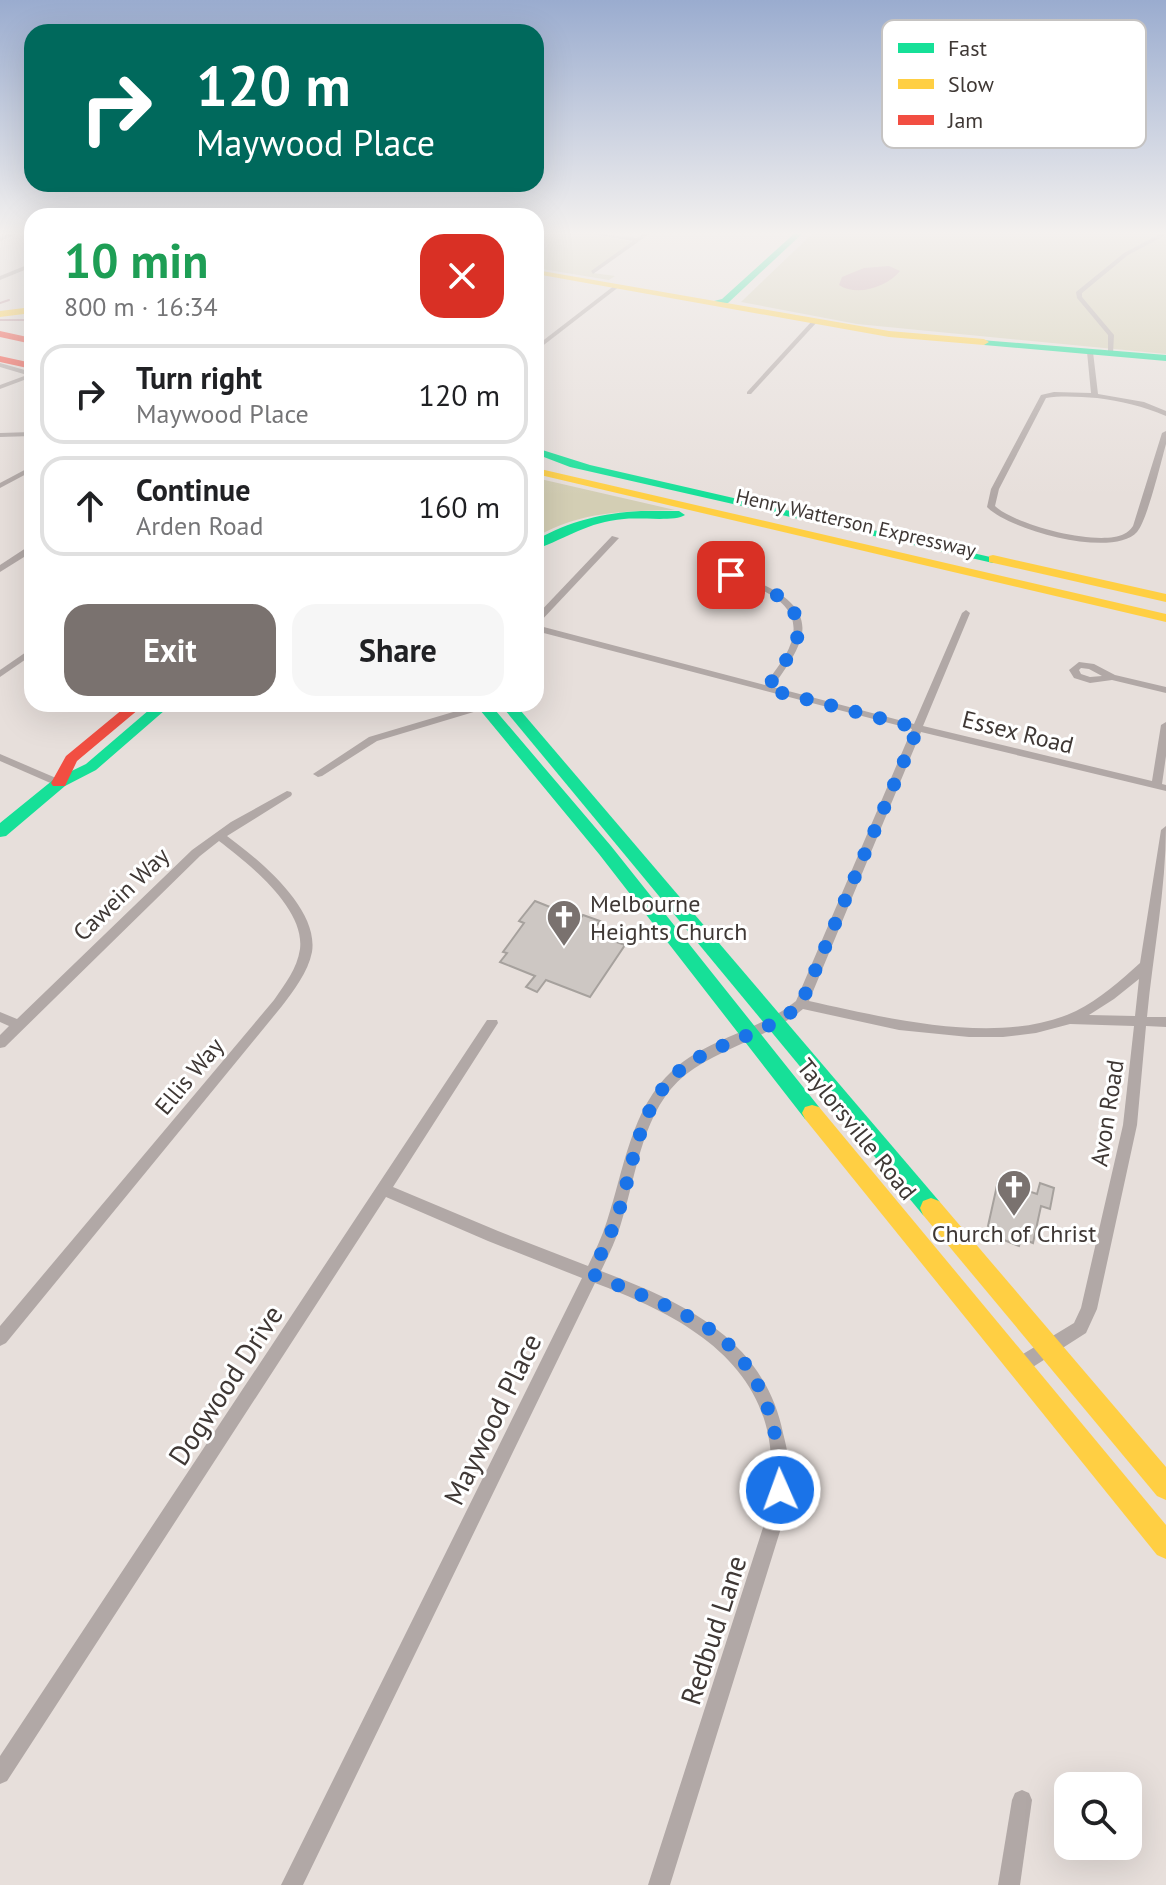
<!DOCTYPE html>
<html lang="en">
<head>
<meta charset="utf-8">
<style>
	:root { --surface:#fff; --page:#f6f6f6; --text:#202124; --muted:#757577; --line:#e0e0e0; --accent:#7a726f }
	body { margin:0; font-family:"PT Sans",sans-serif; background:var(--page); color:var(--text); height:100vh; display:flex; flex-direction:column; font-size:30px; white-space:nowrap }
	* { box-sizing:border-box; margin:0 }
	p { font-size:26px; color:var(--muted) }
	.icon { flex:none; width:44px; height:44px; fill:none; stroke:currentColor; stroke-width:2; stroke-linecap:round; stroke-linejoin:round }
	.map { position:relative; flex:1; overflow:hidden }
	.sheet { position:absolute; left:24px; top:208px; width:520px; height:504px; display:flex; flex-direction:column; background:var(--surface); border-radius:24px; box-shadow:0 8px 32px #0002 }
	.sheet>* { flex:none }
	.guide { position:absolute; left:24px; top:24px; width:520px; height:168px; border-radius:24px; box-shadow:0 8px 32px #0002; background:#00695c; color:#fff; overflow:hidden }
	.controls { position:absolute; left:1054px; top:1772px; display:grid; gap:16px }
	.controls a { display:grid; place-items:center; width:88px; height:88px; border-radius:16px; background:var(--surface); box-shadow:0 8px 32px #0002; font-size:40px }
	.pin { position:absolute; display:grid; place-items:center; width:68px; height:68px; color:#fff; margin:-34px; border-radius:16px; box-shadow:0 4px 12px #0006 }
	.me { position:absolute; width:88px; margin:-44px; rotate:358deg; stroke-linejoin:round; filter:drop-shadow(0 0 6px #0008) }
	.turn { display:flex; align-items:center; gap:28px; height:168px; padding:0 40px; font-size:36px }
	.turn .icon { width:104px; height:104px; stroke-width:2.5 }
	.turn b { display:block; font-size:56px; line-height:68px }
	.round { display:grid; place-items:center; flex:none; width:84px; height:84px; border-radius:24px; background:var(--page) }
	.summary { display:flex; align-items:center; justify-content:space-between; height:136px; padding:0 40px }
	h1 { font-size:48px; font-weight:700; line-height:60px; color:#1e9e55 }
	.button { display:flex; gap:16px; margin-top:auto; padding:16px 40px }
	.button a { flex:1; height:92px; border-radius:24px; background:var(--accent); color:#fff; font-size:32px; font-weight:700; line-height:92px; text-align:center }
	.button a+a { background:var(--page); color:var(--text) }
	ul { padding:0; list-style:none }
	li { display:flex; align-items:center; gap:24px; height:100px; margin:0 16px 12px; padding:0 24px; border:4px solid var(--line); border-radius:24px }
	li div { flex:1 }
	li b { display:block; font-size:30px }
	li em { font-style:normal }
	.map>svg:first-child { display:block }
	.green { fill:#d3ceb4 }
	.water { fill:#c5a1a9 }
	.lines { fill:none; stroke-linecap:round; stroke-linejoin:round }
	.stream { stroke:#c5a1a9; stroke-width:2 }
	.building { fill:#cdc7c3; stroke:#a6a19d; stroke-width:2 }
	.street { fill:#b1a8a6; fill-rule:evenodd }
	.fast { fill:#16e098; fill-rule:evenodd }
	.slow { fill:#ffcf43; fill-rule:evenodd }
	.jam { fill:#f24e42; fill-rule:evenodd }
	.route { stroke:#1a73e8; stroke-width:14; stroke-dasharray:0 25.2 }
	.labels { text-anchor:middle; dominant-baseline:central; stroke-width:6; stroke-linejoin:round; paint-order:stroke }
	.far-street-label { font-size:20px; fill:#3f3835; stroke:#fff }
	.street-label { font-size:24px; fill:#3f3835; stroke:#fff }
	.poi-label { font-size:24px; fill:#3f3835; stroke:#fff; text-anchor:start }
	.near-street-label { font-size:28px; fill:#3f3835; stroke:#fff }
	.key { fill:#fff; stroke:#c5c3c2; stroke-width:2 }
	.key-label { font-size:22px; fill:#3f3835 }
</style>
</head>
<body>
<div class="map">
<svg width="1166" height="1885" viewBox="0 0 1166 1885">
	<rect width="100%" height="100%" fill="#e7dfdb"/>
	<g class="green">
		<polygon points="536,232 578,232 634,242 593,273 615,276 609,280 536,268"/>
		<polygon points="814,232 1166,232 1166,354 857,324 741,302"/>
		<path d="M536,478L675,510C626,511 580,511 536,537V522L543,509L536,491Z"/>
	</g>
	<path class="water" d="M889,266L900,271C887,287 857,297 839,285L842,277L864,268Z"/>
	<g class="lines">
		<g class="stream">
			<polyline points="0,303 9,300"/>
			<polyline points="0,320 32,320"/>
		</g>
	</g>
	<g class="building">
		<polygon points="535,901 580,919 583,915 600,921 591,933 625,945 590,997 546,980 537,992 526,987 535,976 500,962 507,953 503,952 524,923 519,921"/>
		<polygon points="998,1181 1037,1194 1040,1183 1054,1188 1050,1209 1041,1206 1033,1243 1021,1238 1019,1246 999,1238 1000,1231 988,1226"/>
	</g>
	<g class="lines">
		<g class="street">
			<polygon points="14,232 21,232 0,241 0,237"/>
			<polygon points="580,232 637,238 646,232 652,232 593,274 591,271 633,241"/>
			<polygon points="1164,232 1166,232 1166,235 1128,255 1082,293 1082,297 1114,335 1113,354 1108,355 1108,335 1077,298 1076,292 1124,253"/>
			<polygon points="32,263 32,267 0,280 0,276"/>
			<polygon points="615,285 620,286 536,351 536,346"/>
			<polygon points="812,321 817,322 751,394 747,394 747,392"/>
			<path d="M1090,350L1093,352L1098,394L1144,402L1166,411V416C1143,406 1121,401 1097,398C1081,397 1063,395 1046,398L999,489L995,506C1015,525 1098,547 1124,534C1128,532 1130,530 1133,526L1162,433L1166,431V444C1161,462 1147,521 1137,532C1113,559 1009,530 987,507L991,489L1041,395L1054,392L1091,393L1087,352Z"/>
			<polygon points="0,363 32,372 32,377 0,389 0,385 27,375 0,367"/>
			<polygon points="32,432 32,436 0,437 0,433"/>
			<polygon points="32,466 32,471 0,488 0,483"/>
			<polygon points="612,536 619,538 539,623 536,624 536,616"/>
			<polygon points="29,546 32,546 32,552 0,572 0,565"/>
			<path d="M718,570C748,577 813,596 801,638C796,656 783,671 773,687L914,724L962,613L966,610L970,613L923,726L1152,781L1161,725L1166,722V756L1162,784L1166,785V791L921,732L809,1001C886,1018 1001,1047 1076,1011C1100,999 1120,981 1140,963L1161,830L1166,826C1166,890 1153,953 1147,1017H1166V1027L1146,1026L1137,1125L1097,1309L1086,1333L1025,1372L1019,1374L1013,1372L1011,1366L1013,1360L1074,1323L1081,1308L1123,1125L1134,1026L1070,1024L1036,1033L1003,1037H969L899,1030L803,1009C768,1038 721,1047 685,1075C643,1109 637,1172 622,1220C617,1238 609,1254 601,1271C683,1302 764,1339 783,1433C785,1441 787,1449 788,1457C789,1475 786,1494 786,1512L670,1885H648L768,1512C769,1494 772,1475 771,1457C765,1358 677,1314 595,1283L303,1885H281L582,1278L488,1241L386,1197L7,1781L0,1784V1756L487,1020H497L498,1023L393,1187L498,1231L588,1266C595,1251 602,1237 607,1221C624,1170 631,1108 673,1070C709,1038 759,1031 796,1001L912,729L536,631V625L765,685C775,670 790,654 793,635C800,596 744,582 715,575L714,573ZM1139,979L1135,1016L1089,1015L1114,999Z"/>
			<polygon points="32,648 32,655 0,677 0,670"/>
			<path d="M1079,662L1094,664L1115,675L1166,687V693L1112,680L1090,683L1074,678L1069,670ZM1081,668L1089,669L1102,676L1090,677L1081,674L1079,670Z"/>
			<polygon points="480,704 487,704 489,706 487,708 377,741 322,776 318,777 313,774 369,737"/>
			<polygon points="0,754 63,781 64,783 59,786 55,785 0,761"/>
			<path d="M287,791L291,792L292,794L291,796L227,836C258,859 319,908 312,952C308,972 294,990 282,1006L6,1343L0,1346V1326L274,1000C285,984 297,969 300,949C305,908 249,864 219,841L200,856L5,1047L0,1048V1035L9,1026L0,1022V1012L17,1019L192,850L231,822Z"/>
			<polygon points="1022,1790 1029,1793 1032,1800 1020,1885 998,1885 1012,1800 1015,1793"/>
		</g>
		<g class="fast">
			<polygon points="796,232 804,232 728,303 714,305 714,301 722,299"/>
			<polygon points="981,340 1166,355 1166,361 984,345"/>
			<polygon points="536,448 590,465 999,559 993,563 570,467 536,454"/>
			<polygon points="536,497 542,500 542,514 536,518"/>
			<path d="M641,511H679L685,515C675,522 639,517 624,519C587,522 568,538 536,549V540C569,521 603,513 641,511Z"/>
			<polygon points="156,704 172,704 96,770 65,786 6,836 0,837 0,823 53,780 86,764"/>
			<polygon points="475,704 490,704 611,846 819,1107 822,1113 819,1119 812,1121 805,1119 599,854"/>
			<polygon points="500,704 515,704 939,1201 942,1208 939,1215 931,1218 923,1215"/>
		</g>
		<g class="slow">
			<polygon points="536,270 889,331 984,339 989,342 984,345 889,337 536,274"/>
			<polygon points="32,307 32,313 0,317 0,311"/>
			<polygon points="536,468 1166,614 1166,622 536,474"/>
			<polygon points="993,555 1166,594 1166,602 989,562 989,556"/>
			<polygon points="812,1105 819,1107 1166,1525 1166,1559 1157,1555 805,1119 802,1113 805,1107"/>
			<polygon points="931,1198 939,1201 1166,1467 1166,1500 1157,1496 923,1215 920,1208 923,1201"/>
		</g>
		<g class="jam">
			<polygon points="0,331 32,338 32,344 0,337"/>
			<polygon points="0,356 32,363 32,369 0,362"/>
			<polygon points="129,704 145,704 77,761 65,786 53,786 51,783 66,756"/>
		</g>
	</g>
	<linearGradient id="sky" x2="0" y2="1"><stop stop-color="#9aaccf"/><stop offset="0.47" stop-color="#f4f1ef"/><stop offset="1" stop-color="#f4f1ef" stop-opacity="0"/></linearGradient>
	<rect width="1166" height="496" fill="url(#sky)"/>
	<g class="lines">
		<path class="route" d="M731,575C756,582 804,601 798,634C795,652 776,673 767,689L918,728L801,1004C770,1033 723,1040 688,1064C637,1100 635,1164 617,1217C610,1237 600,1255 592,1274C629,1291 669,1304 703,1325C760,1359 781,1427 780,1490"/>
	</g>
	<defs>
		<symbol id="church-pin" viewBox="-11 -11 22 30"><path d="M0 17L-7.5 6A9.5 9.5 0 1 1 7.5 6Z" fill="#7a726f" stroke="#fff"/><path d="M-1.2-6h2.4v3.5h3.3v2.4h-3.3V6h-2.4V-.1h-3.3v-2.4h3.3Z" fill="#fff"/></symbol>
	</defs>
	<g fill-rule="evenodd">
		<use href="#church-pin" x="544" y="897" width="40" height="54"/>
		<use href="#church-pin" x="994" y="1167" width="40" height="54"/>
	</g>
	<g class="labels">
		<g class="far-street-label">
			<text transform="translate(856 523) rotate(13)">Henry Watterson Expressway</text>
		</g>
		<g class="street-label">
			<text transform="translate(1018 732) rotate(14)">Essex Road</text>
			<text transform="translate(121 894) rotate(-44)">Cawein Way</text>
			<text transform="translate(189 1076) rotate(-50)">Ellis Way</text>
			<text transform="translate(1107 1113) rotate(-81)">Avon Road</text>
			<text transform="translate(857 1129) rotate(51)">Taylorsville Road</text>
		</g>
		<g class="poi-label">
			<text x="590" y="903">Melbourne<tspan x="590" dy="28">Heights Church</tspan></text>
			<text x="1014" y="1233" text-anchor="middle">Church of Christ</text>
		</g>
		<g class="near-street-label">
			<text transform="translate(225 1385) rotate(-57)">Dogwood Drive</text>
			<text transform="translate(492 1419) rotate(-64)">Maywood Place</text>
			<text transform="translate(713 1630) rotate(-72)">Redbud Lane</text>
		</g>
	</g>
	<rect x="882" y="20" width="264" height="128" rx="12" class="key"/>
	<rect x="898" y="43" width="36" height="10" fill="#16e098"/>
	<rect x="898" y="79" width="36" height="10" fill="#ffcf43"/>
	<rect x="898" y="115" width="36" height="10" fill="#f24e42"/>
	<g class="key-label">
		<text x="948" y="56">Fast</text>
		<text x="948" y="92">Slow</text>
		<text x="948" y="128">Jam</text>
	</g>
</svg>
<div class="controls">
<a><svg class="icon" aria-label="search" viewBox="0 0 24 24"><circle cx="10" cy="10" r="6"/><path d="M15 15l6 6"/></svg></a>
</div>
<div class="pin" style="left:731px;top:575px;background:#d93025"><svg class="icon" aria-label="arrive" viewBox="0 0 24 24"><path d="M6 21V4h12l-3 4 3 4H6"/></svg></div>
<svg class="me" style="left:780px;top:1490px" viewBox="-20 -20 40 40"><circle r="17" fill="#1a73e8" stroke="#fff" stroke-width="3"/><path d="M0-11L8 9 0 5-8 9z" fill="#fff"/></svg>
<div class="guide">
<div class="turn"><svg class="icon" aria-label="right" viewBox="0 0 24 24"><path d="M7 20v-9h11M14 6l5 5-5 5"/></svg><div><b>120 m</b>Maywood Place</div></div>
</div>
<section class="sheet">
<div class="summary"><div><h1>10 min</h1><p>800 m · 16:34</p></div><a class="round" style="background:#d93025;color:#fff"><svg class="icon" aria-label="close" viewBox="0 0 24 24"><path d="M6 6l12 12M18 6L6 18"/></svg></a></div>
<ul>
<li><svg class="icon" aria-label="right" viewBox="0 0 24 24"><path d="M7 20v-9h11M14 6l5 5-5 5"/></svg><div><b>Turn right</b><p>Maywood Place</p></div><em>120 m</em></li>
<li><svg class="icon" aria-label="ahead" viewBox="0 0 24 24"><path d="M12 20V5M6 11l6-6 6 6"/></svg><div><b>Continue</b><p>Arden Road</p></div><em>160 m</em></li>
</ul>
<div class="button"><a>Exit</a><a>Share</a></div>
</section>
</div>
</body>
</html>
